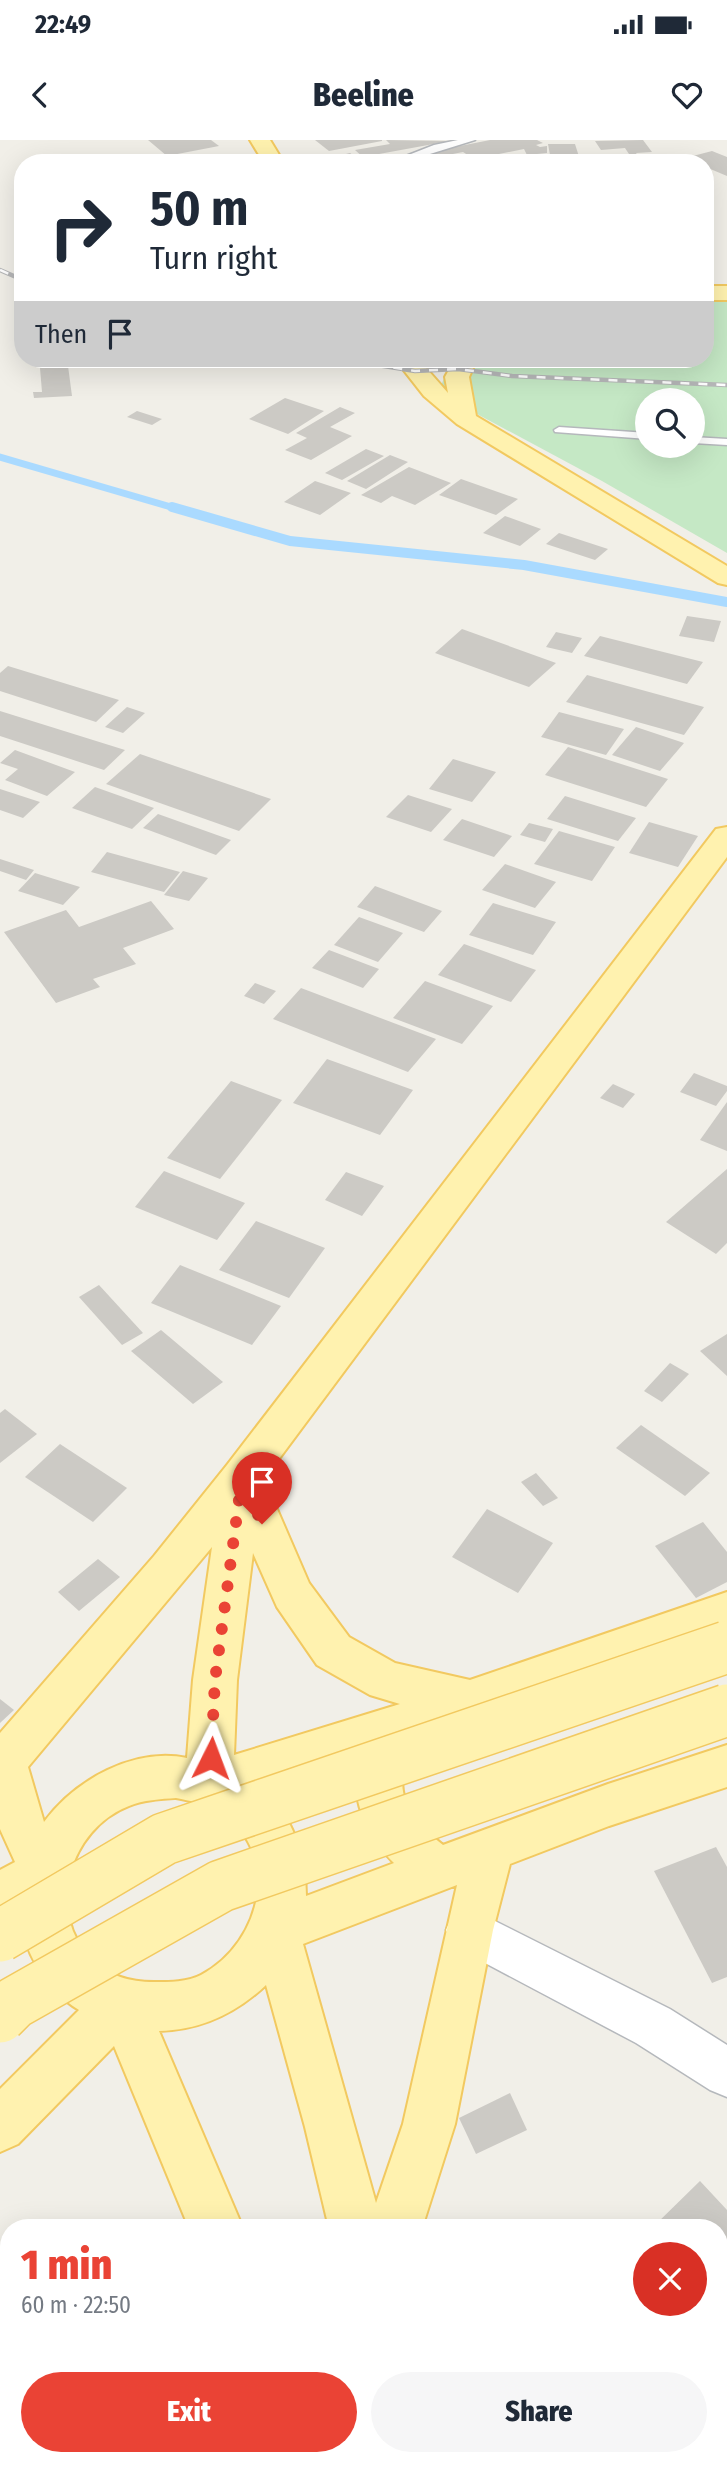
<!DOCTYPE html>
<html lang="en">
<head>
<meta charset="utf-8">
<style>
	:root { --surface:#fff; --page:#f6f6f7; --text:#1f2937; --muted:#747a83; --accent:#ea4335 }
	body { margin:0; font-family:"Fira Sans Condensed",sans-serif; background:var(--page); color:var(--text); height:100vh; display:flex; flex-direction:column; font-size:26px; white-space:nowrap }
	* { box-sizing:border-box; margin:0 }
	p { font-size:23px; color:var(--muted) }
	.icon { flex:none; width:38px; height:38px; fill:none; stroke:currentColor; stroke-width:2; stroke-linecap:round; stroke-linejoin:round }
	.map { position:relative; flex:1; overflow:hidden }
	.panel { position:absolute; left:0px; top:2079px; width:728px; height:247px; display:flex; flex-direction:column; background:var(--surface); border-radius:28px 28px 0 0; box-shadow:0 7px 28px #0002 }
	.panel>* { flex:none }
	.guide { position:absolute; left:14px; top:14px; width:700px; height:214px; border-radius:28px; box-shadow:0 7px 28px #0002; background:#fff; color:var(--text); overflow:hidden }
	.controls { position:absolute; left:635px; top:248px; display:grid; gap:14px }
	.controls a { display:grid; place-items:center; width:70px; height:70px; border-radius:50%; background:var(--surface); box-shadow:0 7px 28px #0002; font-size:35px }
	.pin { position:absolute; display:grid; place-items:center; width:60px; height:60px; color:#fff; margin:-72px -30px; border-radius:50% 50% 50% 0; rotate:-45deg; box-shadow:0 0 7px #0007 }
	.pin .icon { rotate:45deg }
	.me { position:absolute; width:77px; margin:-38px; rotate:3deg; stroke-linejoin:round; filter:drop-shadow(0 0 5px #0008) }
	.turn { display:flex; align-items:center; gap:24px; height:147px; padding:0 21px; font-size:32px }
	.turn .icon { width:91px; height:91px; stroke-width:2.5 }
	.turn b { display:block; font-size:49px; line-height:60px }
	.then { display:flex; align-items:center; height:66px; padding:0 21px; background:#0003; gap:14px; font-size:26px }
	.round { display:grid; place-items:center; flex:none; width:74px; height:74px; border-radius:37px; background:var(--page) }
	.summary { display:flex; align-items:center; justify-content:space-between; height:119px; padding:0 21px }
	h1 { font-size:42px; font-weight:800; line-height:52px; color:var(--accent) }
	.button { display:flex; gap:14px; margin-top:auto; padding:14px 21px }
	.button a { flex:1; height:80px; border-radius:42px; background:var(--accent); color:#fff; font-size:28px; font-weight:800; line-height:80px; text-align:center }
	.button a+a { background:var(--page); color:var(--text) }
	.status { display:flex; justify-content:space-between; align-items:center; height:49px; padding:0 35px; background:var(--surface); direction:ltr }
	.status svg { height:19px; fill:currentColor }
	header { display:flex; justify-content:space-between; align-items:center; height:91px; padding:0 21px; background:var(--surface); font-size:32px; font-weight:800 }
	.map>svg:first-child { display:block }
	.green { fill:#c5e8c5; fill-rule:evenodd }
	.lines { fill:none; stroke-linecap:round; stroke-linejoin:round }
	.stream-far1 { stroke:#aadaff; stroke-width:7 }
	.stream { stroke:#aadaff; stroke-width:10 }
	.building { fill:#cccac5 }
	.lane-casing { stroke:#b5b8bc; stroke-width:3 }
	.street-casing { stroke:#b5b8bc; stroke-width:3 }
	.primary-casing { stroke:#f2c960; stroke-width:4 }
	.lane { fill:#fff; fill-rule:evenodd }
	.street { fill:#fff; fill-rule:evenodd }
	.primary { fill:#fff2af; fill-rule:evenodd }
	.rail-casing { stroke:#b6b7b8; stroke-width:4.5 }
	.rail { stroke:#fff; stroke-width:2.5; stroke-dasharray:9; stroke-linecap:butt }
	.primary-bridge-casing { stroke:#f2c960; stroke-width:54; stroke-linecap:butt }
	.primary-bridge { stroke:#fff2af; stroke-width:51 }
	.route { stroke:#ea4335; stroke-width:12; stroke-dasharray:0 21.6 }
</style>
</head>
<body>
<div class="status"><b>22:49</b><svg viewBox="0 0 49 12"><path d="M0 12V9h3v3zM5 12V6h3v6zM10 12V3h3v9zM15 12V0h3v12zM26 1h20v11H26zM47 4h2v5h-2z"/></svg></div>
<header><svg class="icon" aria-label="back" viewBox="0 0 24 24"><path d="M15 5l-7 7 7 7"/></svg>Beeline<svg class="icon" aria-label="heart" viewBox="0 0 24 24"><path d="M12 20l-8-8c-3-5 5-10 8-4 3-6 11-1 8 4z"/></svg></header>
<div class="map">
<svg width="727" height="2325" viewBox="0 0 727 2325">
	<rect width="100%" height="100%" fill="#f1efe8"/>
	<path class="green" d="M705,155L727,156V413L602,341L438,253L452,219H705ZM648,261H693V306H648Z"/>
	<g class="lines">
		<polyline class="stream-far1" points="0,317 178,369"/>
		<polyline class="stream" points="172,367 290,401 524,425 727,462"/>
	</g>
	<g class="building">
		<polygon points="148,0 211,0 219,6 167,16"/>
		<polygon points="315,0 382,0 382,1 329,11"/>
		<polygon points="386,0 450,1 379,14 390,23 309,23 350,13 358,19 364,18 355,10 390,4"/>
		<polygon points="490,0 537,0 543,3 536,5 540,7 547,6 547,13 527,15 524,9 474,19 463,12 422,20 415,15"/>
		<polygon points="643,0 652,12 636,13 640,19 620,19 618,14 629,14 625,8 601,10 595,1"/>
		<polygon points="548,4 575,4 581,23 551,23 548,16 568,14 550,15"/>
		<polygon points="712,11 727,17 727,36 708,28 705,23 693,16"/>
		<polygon points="192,15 200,23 177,23 173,18"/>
		<polygon points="68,226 72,256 34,258 33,252 42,252 40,228"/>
		<polygon points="285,258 324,271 288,294 249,279"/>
		<polygon points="340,267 355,273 330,287 352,296 311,320 285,310 307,298 296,293"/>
		<polygon points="137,271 162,279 152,285 127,277"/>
		<polygon points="366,309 384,316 342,340 325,333"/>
		<polygon points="390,315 408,322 366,349 347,341"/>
		<polygon points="409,327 451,343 415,365 392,356 381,363 361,355"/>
		<polygon points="461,339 518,359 496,375 439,355"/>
		<polygon points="315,341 351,353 320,375 284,362"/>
		<polygon points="505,376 541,389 520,406 483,393"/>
		<polygon points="559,393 608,409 595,420 546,404"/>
		<polygon points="687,476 721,481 714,502 679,496"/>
		<polygon points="462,489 556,523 529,547 435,513"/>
		<polygon points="556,492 582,498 572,513 546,507"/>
		<polygon points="600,496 703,522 687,544 584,516"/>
		<polygon points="8,526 119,560 96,582 0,551 0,533"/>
		<polygon points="587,535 704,567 684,595 566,562"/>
		<polygon points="127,567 145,573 123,593 105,587"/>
		<polygon points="0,571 125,610 104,630 0,596"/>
		<polygon points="559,572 624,589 606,615 541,597"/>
		<polygon points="636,587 684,603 660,631 612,615"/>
		<polygon points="568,607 668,639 646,667 545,635"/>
		<polygon points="15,610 75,632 47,656 5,640 18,629 0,623"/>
		<polygon points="140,614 271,659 239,691 106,644"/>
		<polygon points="453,619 496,632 472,662 429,649"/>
		<polygon points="95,647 154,668 132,689 72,668"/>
		<polygon points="0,649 40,662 23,678 0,670"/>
		<polygon points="408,655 452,669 431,692 386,677"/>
		<polygon points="565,656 636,678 618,701 547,679"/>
		<polygon points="158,674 231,700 216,715 143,688"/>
		<polygon points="462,679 512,696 494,717 443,700"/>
		<polygon points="649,682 698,696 678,727 629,713"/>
		<polygon points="529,683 553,689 545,702 520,695"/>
		<polygon points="559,691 615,707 592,741 534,724"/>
		<polygon points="107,712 180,732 164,752 91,732"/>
		<polygon points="0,719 34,730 26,740 0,731"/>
		<polygon points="505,724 556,742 535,768 482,750"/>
		<polygon points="183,731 208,738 189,761 164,755"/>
		<polygon points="35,733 80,747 63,765 18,751"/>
		<polygon points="375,746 442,771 424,792 357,767"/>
		<polygon points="151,761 174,789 123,808 136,824 93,839 100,847 56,863 4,792 66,770 79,787"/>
		<polygon points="493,763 556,782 533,815 469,795"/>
		<polygon points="359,777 403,793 378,822 334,805"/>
		<polygon points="464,804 536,830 511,862 438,835"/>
		<polygon points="329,810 379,829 363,848 312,828"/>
		<polygon points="425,841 493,866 462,904 393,878"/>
		<polygon points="255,843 276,851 264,864 244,856"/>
		<polygon points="301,848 436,899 408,932 273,879"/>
		<polygon points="327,919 413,950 380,995 293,963"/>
		<polygon points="694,933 727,946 727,951 716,966 680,952"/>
		<polygon points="231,941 282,960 220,1039 167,1018"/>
		<polygon points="613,944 635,954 623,968 600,958"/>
		<polygon points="727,962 727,1011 700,1000"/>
		<polygon points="727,1029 727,1103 716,1114 666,1082"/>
		<polygon points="164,1031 245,1063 217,1100 135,1067"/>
		<polygon points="346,1032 384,1046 362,1076 325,1060"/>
		<polygon points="256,1081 325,1108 289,1158 219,1130"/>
		<polygon points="180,1125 281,1166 252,1205 151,1163"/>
		<polygon points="99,1145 143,1193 122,1205 79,1157"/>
		<polygon points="161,1190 223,1242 193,1264 131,1211"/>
		<polygon points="727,1194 727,1236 700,1211"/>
		<polygon points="670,1223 689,1234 662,1262 644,1251"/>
		<polygon points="5,1269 37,1294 0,1323 0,1273"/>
		<polygon points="641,1285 710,1333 685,1356 616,1308"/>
		<polygon points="60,1304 127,1348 93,1382 25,1337"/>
		<polygon points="536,1333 558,1358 543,1366 521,1342"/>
		<polygon points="487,1369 553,1403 518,1453 452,1417"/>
		<polygon points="703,1382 727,1412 727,1442 696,1458 655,1406"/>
		<polygon points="98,1419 120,1437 79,1471 58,1452"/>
		<polygon points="0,1559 14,1570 0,1583"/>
		<polygon points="716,1707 727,1727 727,1837 712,1843 654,1731"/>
		<polygon points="510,1953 527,1990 476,2014 459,1978"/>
		<polygon points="700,2041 727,2070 727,2176 719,2184 719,2088 652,2088"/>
		<polygon points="534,2317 676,2317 680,2325 537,2325"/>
	</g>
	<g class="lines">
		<defs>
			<g id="lane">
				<polygon points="458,0 475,0 401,23 388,23 434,5"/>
				<polygon points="559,287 648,293 648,299 555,292 554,290"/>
				<polygon points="693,297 727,299 727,305 693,303"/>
			</g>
			<polygon id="street" points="469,1768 670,1869 727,1905 727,1957 710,1950 636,1903 453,1806 446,1790 453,1774"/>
			<g id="primary">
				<polygon points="250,0 270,0 284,23 264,23"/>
				<rect x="705" y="146" width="22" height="14"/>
				<polygon points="395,219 418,219 448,253 445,237 455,219 477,219 469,237 476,276 727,426 727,445 718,443 457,284 424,256"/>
				<path d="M727,687V717L264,1339L309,1443L349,1497L395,1523L470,1540L727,1452V1490L406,1602C397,1656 401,1670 443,1705L608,1644L727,1605V1647L609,1686L510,1724L493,1790L455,1984L422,2088H329L305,1987L266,1845C235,1874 201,1890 159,1891L243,2088H189L114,1906L18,2004L0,2012V1949L79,1870C44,1849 24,1811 18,1771L0,1779V1730L15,1722L0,1689V1593L154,1416L227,1325L716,689ZM212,1407L193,1540L187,1618C134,1607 75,1640 44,1682L28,1627ZM253,1413L277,1467L317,1525L370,1555L400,1564L234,1615L237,1540ZM357,1618C350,1658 366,1696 394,1723L306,1756C306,1717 293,1675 262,1649ZM176,1658C190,1661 204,1663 216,1670C284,1709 263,1802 201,1835C188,1842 169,1842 154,1842C129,1842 110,1836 92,1819C44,1773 69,1689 129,1666C143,1660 161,1659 176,1658ZM457,1745L403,1984L376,2063L303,1804Z"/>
				<polygon points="272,2317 330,2317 332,2325 274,2325"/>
				<polygon points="392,2317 450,2317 452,2325 394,2325"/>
			</g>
		</defs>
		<use href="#lane" class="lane-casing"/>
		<use href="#street" class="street-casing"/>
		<use href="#primary" class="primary-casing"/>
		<use href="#lane" class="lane"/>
		<use href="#street" class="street"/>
		<use href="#primary" class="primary"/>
		<defs>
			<g id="rail">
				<polyline points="0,130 23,140"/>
				<polyline points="340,219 415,231 458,229 512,236 727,245"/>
			</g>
		</defs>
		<use href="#rail" class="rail-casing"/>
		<use href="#rail" class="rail"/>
		<defs>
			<g id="primary-bridge">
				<polyline points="0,1796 164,1699 727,1507"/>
				<polyline points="0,1877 14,1863 221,1746 727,1570"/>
			</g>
		</defs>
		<use href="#primary-bridge" class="primary-bridge-casing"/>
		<use href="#primary-bridge" class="primary-bridge"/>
	</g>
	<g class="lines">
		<polyline class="route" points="211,1618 215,1540 242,1337 262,1384"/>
	</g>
</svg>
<div class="controls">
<a><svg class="icon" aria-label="search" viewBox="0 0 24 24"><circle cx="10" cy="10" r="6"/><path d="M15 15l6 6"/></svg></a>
</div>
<div class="pin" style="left:262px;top:1384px;background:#d93025"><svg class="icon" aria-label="arrive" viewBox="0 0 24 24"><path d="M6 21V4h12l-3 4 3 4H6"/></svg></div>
<svg class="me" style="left:211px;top:1618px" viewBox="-20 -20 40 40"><path d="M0-17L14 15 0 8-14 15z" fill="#ea4335" stroke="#fff" stroke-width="4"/></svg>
<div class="guide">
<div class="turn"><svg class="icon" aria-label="right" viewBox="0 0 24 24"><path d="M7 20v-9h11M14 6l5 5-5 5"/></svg><div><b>50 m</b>Turn right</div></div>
<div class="then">Then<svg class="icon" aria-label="arrive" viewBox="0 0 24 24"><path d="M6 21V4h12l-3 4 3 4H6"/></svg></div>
</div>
<section class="panel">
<div class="summary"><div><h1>1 min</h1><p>60 m · 22:50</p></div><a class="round" style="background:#d93025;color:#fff"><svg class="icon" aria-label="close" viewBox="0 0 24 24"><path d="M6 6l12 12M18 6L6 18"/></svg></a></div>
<div class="button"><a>Exit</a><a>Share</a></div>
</section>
</div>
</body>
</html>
